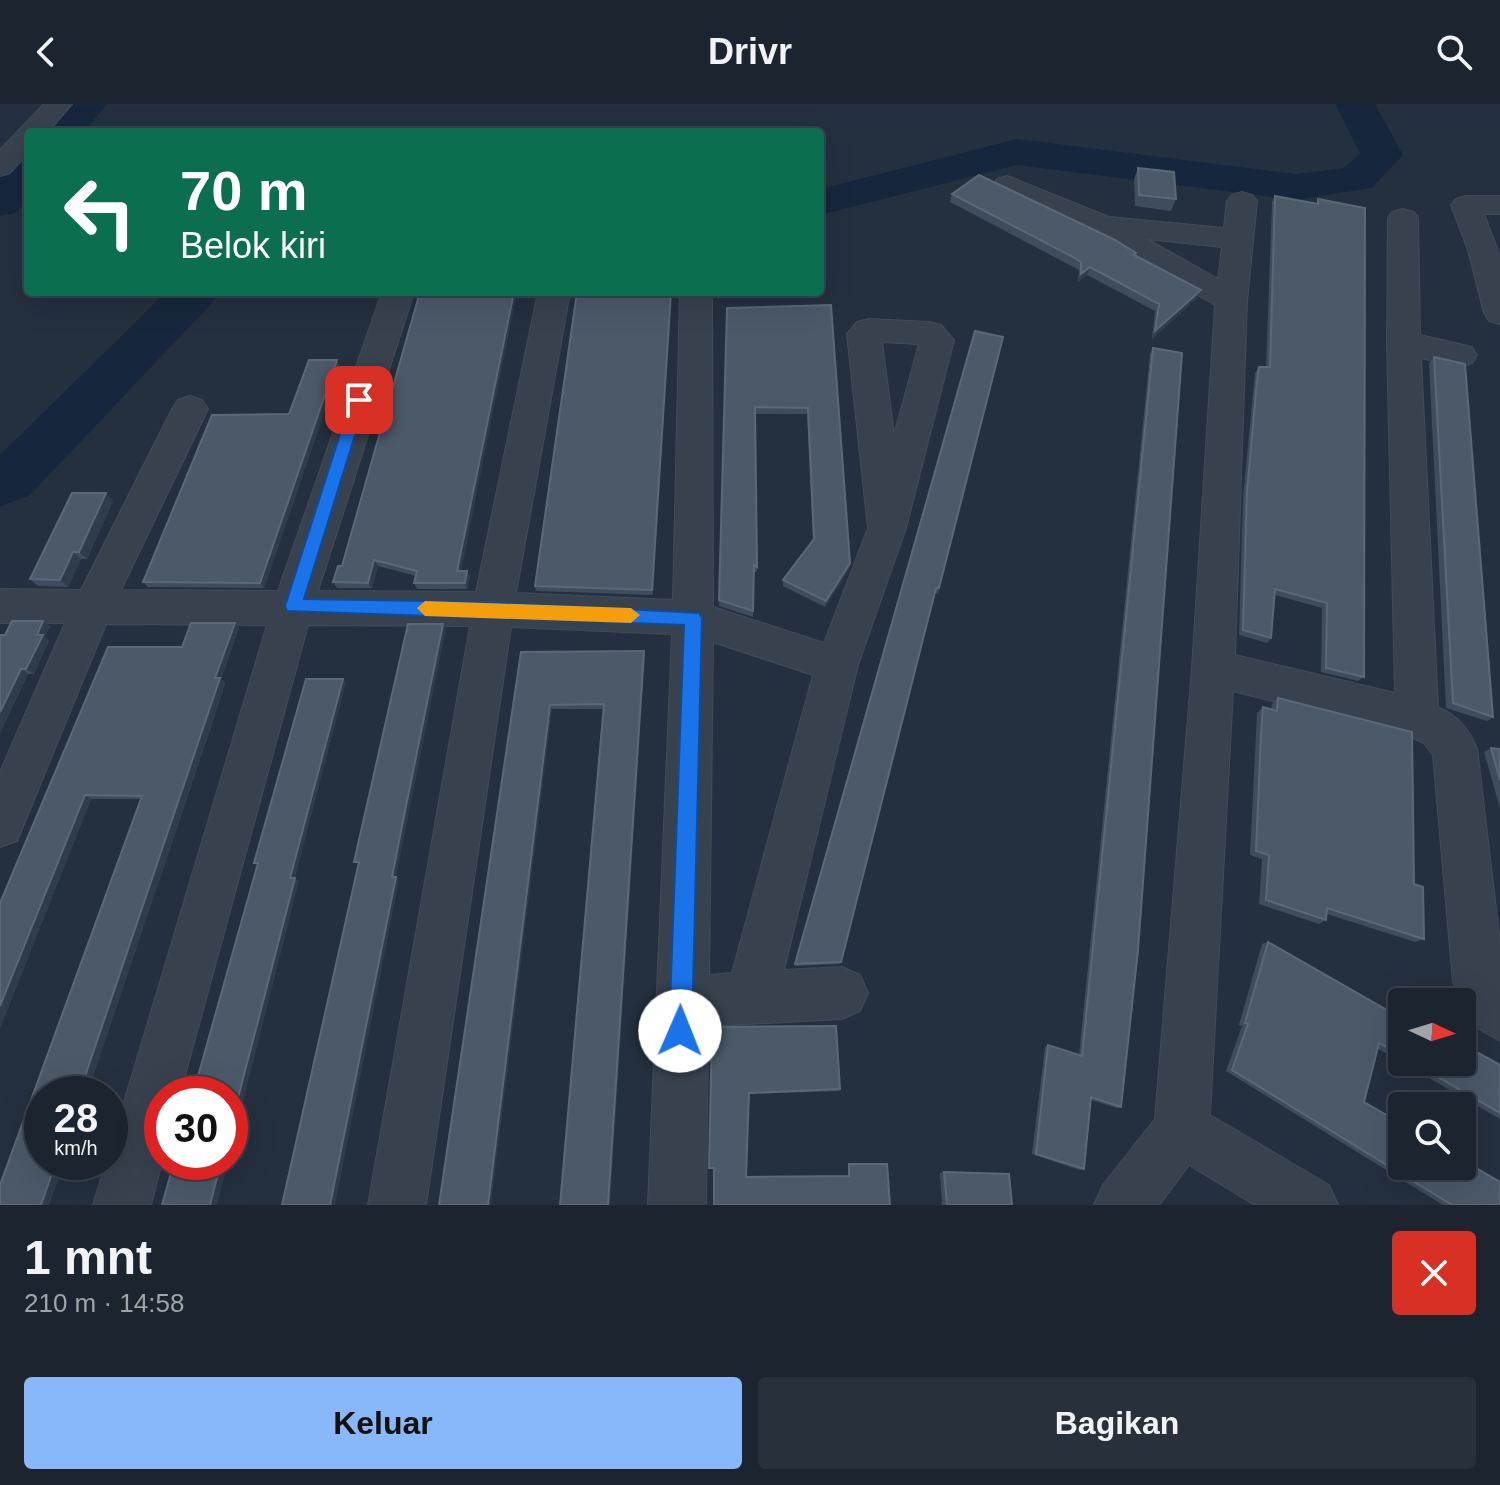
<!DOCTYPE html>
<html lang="id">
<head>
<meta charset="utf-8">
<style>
	:root { --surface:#1b242f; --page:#28303b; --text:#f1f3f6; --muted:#a0a4aa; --line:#39414b; --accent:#88b7fa }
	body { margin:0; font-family:Arial,sans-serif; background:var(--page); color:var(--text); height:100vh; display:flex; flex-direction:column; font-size:30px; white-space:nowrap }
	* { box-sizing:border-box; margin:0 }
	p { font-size:26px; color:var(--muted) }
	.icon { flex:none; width:44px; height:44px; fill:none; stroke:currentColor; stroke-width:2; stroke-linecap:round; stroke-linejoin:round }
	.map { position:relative; height:1101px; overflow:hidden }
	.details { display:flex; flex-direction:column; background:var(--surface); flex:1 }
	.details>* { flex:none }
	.banner { position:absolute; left:24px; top:24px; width:800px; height:168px; border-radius:8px; box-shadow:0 8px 32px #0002,0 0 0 2px var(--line); background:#0b6e4f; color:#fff; overflow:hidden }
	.needle { width:52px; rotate:94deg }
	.controls { position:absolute; left:1388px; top:884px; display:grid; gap:16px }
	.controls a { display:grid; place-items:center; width:88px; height:88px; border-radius:8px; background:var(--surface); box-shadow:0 8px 32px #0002,0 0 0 2px var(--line); font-size:40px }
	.speed { position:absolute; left:24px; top:972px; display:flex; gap:16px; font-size:40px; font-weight:700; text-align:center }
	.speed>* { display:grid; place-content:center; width:104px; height:104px; border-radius:50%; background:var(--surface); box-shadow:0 8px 32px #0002,0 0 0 2px var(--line); line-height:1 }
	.speed small { font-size:20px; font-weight:400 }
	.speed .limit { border:12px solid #d22; background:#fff; color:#111 }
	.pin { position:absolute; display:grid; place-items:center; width:68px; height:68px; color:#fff; margin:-34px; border-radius:16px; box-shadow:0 4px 12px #0006 }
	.me { position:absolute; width:88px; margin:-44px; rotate:1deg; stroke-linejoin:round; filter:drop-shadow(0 0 6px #0008) }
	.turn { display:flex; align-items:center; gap:28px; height:168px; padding:0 24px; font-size:36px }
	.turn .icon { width:104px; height:104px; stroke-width:2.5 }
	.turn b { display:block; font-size:56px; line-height:68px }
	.round { display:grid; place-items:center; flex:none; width:84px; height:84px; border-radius:8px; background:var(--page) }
	.summary { display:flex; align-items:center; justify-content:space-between; height:136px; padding:0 24px }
	h1 { font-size:48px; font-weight:800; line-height:60px }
	.button { display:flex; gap:16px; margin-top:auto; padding:16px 24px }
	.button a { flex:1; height:92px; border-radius:8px; background:var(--accent); color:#111; font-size:32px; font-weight:800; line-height:92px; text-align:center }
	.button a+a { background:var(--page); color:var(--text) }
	header { display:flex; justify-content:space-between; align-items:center; height:104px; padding:0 24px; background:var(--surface); font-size:36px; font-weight:800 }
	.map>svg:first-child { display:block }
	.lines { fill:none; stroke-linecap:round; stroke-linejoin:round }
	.river { fill:#16273d; fill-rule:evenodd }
	.minor-casing { stroke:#414b58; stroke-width:2 }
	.minor { fill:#38424f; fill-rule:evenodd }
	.wall { fill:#3e4c5d }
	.shaded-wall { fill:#2e3c4c }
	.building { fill:#4b5969; stroke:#5b6878; stroke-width:2 }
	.route { fill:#1a73e8; stroke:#114b97; stroke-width:2 }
	.slow { fill:#f59e0b }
</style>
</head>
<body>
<header><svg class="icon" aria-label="back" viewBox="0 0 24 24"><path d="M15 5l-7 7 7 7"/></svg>Drivr<svg class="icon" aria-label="search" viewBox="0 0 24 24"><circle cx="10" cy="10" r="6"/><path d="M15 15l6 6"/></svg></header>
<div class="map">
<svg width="1500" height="1101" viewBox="0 0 1500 1101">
	<rect width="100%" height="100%" fill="#24303f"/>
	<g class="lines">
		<g class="river">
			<polygon points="65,0 107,0 84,28 41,28"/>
			<polygon points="1335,0 1375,0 1403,51 1372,84 1296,96 1017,61 820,111 820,85 1017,35 1296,70 1344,64 1360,49"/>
			<polygon points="28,54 28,94 16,109 0,112 0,72 13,58"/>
			<polygon points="166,188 219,188 212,199 30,391 0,403 0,351"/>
		</g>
		<defs>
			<g id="minor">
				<polygon points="44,0 72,0 48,28 28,28 28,49 10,69 0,72 0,46"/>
				<path d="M1007,72L1109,113L1224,124L1227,97L1232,91L1242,88L1252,91L1257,97L1247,197L1235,551L1395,589L1387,239L1388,114L1392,108L1403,105L1414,108L1418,114L1420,231L1472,243L1477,251L1472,259L1460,263L1421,254L1438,603C1458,612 1468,624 1477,644L1500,839V937L1474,922L1453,878L1433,651L1424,639L1409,632L1233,587L1210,1011L1329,1081L1338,1101H1255L1189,1061L1159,1101H1094L1103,1081L1155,1015L1192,564L1215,201L1088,126L997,87L993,81L997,75ZM1147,135L1222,143L1218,175Z"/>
				<polygon points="1466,92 1500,92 1500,110 1484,110 1500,152 1500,220 1489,217 1484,209 1468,146 1451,101 1456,95"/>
				<path d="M382,188H414L318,487L476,488L538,188H570L516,489L673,496L680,188H712L713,503L824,539L868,424L847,230L857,218L869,215L929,218L941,221L954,236L906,424L858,561L784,866L842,863L860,871L868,889L860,907L842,915L708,922L706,1101H648L672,530L511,523L426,1101H368L470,522L308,521L180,990H162V1058L151,1101H93L106,1058H110V1045L267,521L106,520L17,737L0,743V668L65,519H0V485L81,486L172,305L178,296L190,292L202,296L208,305L121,486L278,487ZM882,238L919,240L894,331ZM713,538L813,571L732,869L709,871Z"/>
			</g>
		</defs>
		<use href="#minor" class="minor-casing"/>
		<use href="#minor" class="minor"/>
	</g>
	<g class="wall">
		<polygon points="1138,64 1176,95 1171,107 1135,102 1134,75"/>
		<polygon points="952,90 1135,151 1197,194 1152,235 1155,207 1087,171 1078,178 1079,166 950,98"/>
		<polygon points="1275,92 1316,100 1318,95 1364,573 1358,577 1321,568 1322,504 1275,491 1271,534 1267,539 1239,531 1243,393 1255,269 1259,263 1266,263 1272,98"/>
		<polygon points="420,188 461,467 467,467 470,473 467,485 417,485 414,479 416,472 378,462 372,484 337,484 333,478 342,462"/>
		<polygon points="671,188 653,491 536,487 535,482"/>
		<polygon points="831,201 850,459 849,465 825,503 783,482 783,476 813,436 807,310 755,310 757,468 754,467 753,513 719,502 727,204"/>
		<polygon points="975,227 939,484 938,490 935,489 840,860 795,862"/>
		<polygon points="1153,244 1121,1003 1117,1004 1091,996 1084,1065 1080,1066 1032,1050 1045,943 1048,941 1079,951 1150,250"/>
		<polygon points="1434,253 1493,613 1487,617 1446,604 1429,259"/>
		<polygon points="340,262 264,484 148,483 143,478 289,310"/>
		<polygon points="113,397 87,455 81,455 68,483 38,482 30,475"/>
		<polygon points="191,519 235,519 239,524 221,575 225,579 212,620 87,990 42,990 42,1058 64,1058 49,1101 0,1101 0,1081 141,695 91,695 0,924 0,799 108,543 182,543"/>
		<polygon points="50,522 45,533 49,536 34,570 28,570 0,629 0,531"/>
		<polygon points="521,548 645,552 603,605 552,605"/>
		<polygon points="1278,594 1414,780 1424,835 1415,838 1327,810 1326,816 1319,820 1259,800 1262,755 1250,751 1257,609 1263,603 1271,606 1272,600"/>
		<polygon points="1491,644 1500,645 1500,704 1484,648"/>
		<polygon points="1268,838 1395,910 1396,909 1402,907 1402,958 1462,958 1500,961 1500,1015 1377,944 1364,998 1500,1101 1443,1101 1226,967 1242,922 1239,921 1262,840"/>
		<polygon points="712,923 840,985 839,987 749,990 746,1073 848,1072 848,1061 849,1060 890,1101 714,1101"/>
		<polygon points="944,1068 1012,1101 942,1101 940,1069"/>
	</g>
	<g class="shaded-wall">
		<polygon points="1090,163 1087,171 1078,178 1081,170"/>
		<polygon points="1201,186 1197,194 1152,235 1155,227"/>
		<polygon points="514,188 517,188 460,473 457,467"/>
		<polygon points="671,188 653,491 652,486"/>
		<polygon points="337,256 340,262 264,484 260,479"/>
		<polygon points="106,389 113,397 87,455 79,448"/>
		<polygon points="73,448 81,455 68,483 60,476"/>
		<polygon points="374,456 378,462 372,484 368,479"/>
		<polygon points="850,459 849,465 825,503 826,497"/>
		<polygon points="467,467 470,473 467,485 465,479"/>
		<polygon points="43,517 50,522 45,533 49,536 34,570 26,565 37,531"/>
		<polygon points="235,519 239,524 221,575 225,579 212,620 87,990 79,990 215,574"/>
		<polygon points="443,520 446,525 396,773 399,776 335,1101 330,1101 404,712"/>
		<polygon points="644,547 645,552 610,1101 608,1101"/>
		<polygon points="21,565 28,570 0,629 0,608"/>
		<polygon points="343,575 346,579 295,774 299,777 230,1049 230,1025 290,774"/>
		<polygon points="550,601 552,605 491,1101 488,1101"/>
		<polygon points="85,691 91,695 0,924 0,902"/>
		<polygon points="56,1058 64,1058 49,1101 41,1101"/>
		<polygon points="221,1058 228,1058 217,1101 210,1101"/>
	</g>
	<g class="building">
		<polygon points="1138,64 1174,68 1176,95 1139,91"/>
		<polygon points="979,71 1113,135 1136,149 1134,151 1201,186 1155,227 1159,200 1090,163 1081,170 1081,158 1075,154 952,90"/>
		<polygon points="1275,92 1318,100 1318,95 1365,104 1364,573 1326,564 1327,499 1275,485 1271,534 1243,526 1247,388 1257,277 1259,263 1270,263"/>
		<polygon points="420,188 514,188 457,467 467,467 465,479 414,479 417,467 374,456 368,479 333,478 338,462 342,462"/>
		<polygon points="577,188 671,188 652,486 535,482"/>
		<polygon points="831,201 850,459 826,497 783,476 814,435 808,304 755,303 757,463 754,461 753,507 719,496 727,204"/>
		<polygon points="975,227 1003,233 939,484 936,484 841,858 795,860"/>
		<polygon points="1153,244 1182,249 1138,846 1121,1003 1091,993 1084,1065 1036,1050 1048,941 1082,952"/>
		<polygon points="1434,253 1465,260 1493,613 1453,599"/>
		<polygon points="309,256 337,256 260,479 143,478 212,311 289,310"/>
		<polygon points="72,389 106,389 79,448 73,448 60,476 30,475"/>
		<polygon points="12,517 43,517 37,531 43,531 26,565 21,565 0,608 0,531 5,531"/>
		<polygon points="191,519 235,519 215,574 220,574 79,990 42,990 42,1058 56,1058 41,1101 0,1101 0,1081 142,692 85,691 0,902 0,799 108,543 182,543"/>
		<polygon points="408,520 443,520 404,712 392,773 396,773 330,1101 282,1101 359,758 354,758"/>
		<polygon points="644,547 608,1101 560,1101 604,600 550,601 488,1101 439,1101 521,548"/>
		<polygon points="306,575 343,575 290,774 295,774 230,1025 230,990 193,990 258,759 254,759"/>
		<polygon points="1278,594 1412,628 1414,780 1423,783 1424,835 1327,804 1326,816 1266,796 1269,751 1256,747 1261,631 1263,603 1277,607"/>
		<polygon points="1491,644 1500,645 1500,676"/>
		<polygon points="1268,838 1401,914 1402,911 1402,952 1379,939 1364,998 1402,1020 1402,1062 1462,1062 1462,1056 1500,1078 1500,1101 1452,1101 1232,966 1248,920 1245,919"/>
		<polygon points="836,922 840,985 749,989 746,1073 849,1072 849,1060 887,1060 890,1101 714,1101 714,1064 709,1064 712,923"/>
		<polygon points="1462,940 1500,961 1500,1009 1412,958 1462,958"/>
		<polygon points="174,1058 221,1058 210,1101 162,1101"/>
		<polygon points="944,1068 1009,1070 1012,1101 947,1101"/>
	</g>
	<polygon class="route" points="359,291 366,296 304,495 493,498 699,509 702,514 692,927 688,935 680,939 672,935 669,927 684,521 287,507 285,502 351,296"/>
	<polygon class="slow" points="425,497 631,504 640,511 631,519 425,512 417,504"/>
</svg>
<div class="controls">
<a><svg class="needle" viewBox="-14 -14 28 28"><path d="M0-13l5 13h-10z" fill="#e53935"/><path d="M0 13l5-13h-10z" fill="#a0a4aa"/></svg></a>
<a><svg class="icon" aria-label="search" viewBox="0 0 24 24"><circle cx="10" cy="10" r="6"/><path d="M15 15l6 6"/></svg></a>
</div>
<div class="speed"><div>28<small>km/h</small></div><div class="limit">30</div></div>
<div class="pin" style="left:359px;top:296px;background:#d93025"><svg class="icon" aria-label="arrive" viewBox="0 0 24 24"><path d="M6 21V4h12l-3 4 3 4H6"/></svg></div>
<svg class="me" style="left:680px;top:927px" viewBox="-20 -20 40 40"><circle r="19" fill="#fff"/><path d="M0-13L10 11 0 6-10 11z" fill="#1a73e8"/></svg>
<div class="banner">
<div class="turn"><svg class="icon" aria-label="left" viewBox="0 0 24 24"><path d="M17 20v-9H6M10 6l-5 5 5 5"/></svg><div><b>70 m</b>Belok kiri</div></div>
</div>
</div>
<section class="details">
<div class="summary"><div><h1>1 mnt</h1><p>210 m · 14:58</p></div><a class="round" style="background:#d93025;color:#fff"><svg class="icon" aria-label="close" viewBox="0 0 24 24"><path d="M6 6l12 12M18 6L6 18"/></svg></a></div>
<div class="button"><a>Keluar</a><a>Bagikan</a></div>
</section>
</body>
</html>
